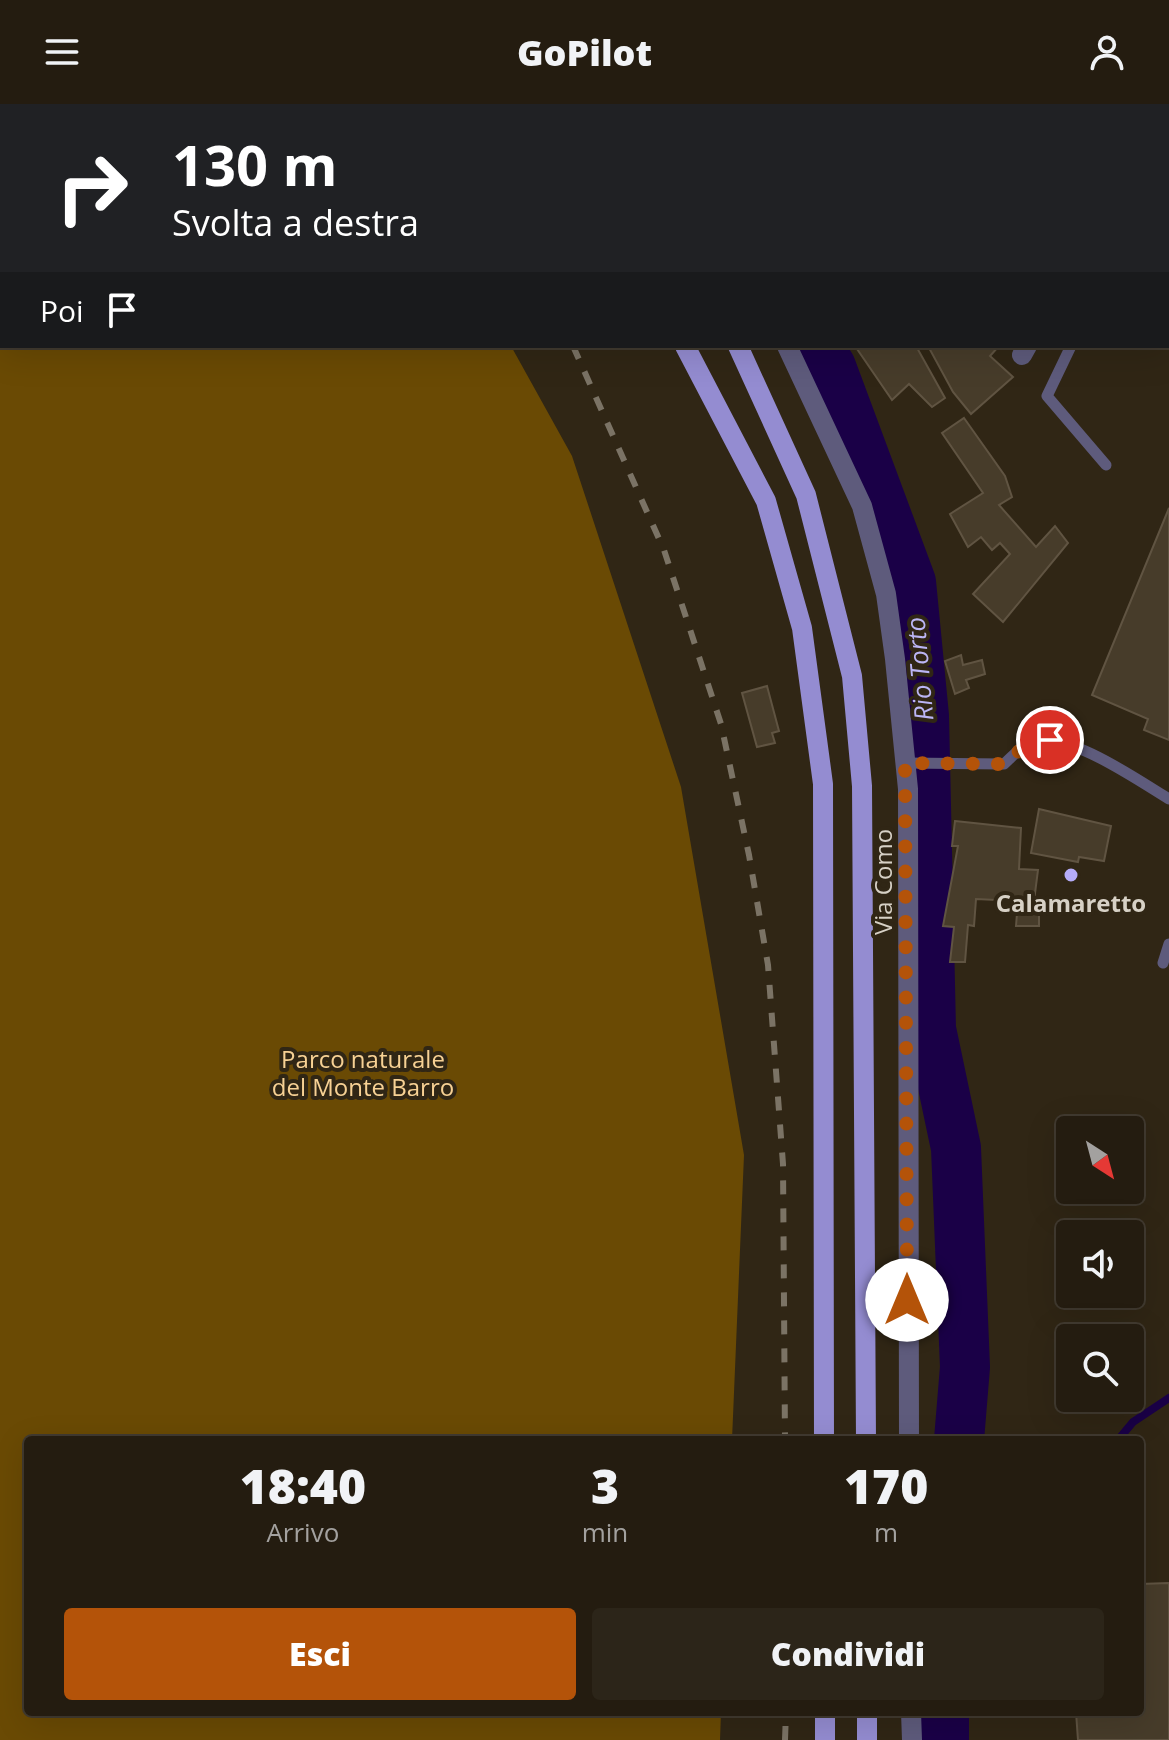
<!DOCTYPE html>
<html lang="it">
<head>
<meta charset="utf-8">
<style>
	:root { --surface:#241c10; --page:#2c2519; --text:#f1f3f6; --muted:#a3a19f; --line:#413a30; --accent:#b45309 }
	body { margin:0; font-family:"Open Sans",sans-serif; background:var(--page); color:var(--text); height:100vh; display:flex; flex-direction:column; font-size:30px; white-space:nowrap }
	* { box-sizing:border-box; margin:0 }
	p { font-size:26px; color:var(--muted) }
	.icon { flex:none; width:44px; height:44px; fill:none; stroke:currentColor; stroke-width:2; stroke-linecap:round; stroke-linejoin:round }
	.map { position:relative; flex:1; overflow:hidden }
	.drawer { position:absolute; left:24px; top:1332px; width:1120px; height:280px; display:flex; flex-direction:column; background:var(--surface); border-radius:8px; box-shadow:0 8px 32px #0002,0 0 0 2px var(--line) }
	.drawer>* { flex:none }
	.top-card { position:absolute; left:0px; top:0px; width:1170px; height:244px; box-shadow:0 8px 32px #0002,0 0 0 2px var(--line); background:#202124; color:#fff; overflow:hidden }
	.needle { width:52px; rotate:144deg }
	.controls { position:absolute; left:1056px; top:1012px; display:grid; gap:16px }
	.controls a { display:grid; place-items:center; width:88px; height:88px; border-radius:8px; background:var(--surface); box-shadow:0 8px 32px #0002,0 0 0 2px var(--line); font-size:40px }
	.pin { position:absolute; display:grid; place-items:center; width:68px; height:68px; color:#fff; margin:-34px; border:4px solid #fff; border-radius:50%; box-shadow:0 2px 8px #0007 }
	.me { position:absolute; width:88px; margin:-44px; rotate:0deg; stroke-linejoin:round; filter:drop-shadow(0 0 6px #0008) }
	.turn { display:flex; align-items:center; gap:28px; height:168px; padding:0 40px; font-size:36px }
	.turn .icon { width:104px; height:104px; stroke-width:2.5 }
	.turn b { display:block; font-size:56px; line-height:68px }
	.then { display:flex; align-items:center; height:76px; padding:0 40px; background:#0003; gap:16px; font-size:30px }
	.eta { display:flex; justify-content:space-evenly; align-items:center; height:136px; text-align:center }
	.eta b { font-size:48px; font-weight:800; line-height:56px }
	.action { display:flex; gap:16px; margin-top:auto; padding:16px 40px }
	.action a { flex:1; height:92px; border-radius:8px; background:var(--accent); color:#fff; font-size:32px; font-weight:800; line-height:92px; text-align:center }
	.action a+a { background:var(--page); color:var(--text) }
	header { display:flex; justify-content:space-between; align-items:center; height:104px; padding:0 40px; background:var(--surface); font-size:36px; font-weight:800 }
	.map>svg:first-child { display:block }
	.green { fill:#6a4a04 }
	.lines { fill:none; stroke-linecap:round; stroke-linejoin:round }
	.stream { stroke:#1a0047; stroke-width:8 }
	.river { stroke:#1a0047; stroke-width:50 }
	.building { fill:#473c2a; stroke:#605442; stroke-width:2 }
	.path { stroke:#847c6f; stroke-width:5; stroke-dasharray:6 6; stroke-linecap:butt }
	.service { stroke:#5e5b7c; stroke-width:11 }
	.minor { stroke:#5e5b7c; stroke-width:20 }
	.primary { stroke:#948cd1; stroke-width:20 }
	.rail { stroke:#7b7365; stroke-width:6; stroke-dasharray:14 14; stroke-linecap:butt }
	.route { stroke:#b45309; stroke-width:14; stroke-dasharray:0 25.2 }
	.poi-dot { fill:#b5acf9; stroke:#302615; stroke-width:3 }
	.labels { text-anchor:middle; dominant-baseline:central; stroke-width:8; stroke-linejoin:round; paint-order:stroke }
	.street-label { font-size:24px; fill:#d7d1c6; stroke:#302615 }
	.poi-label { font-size:24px; font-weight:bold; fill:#d7d1c6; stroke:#302615 }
	.park-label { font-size:24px; fill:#f7d194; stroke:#302615 }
	.water-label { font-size:26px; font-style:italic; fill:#bbb5f4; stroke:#302615 }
</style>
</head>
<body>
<header><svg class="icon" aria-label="menu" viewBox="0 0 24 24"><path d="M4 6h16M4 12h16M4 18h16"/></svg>GoPilot<svg class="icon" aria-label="person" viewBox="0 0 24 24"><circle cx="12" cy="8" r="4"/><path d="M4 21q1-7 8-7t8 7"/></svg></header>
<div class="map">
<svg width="1169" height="1636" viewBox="0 0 1169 1636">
	<rect width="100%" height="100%" fill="#302615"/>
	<polygon class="green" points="0,0 372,2 2,2 2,242 511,242 572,352 681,683 744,1051 732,1336 28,1336 28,1608 721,1608 720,1636 0,1636"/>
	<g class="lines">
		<polyline class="stream" points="1118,1336 1133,1318 1169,1294"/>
		<g class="river">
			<polyline points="818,242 831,263 911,478 924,612 931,925 956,1044 965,1263 959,1336"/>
			<polyline points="944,1636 944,1608"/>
		</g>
	</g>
	<g class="building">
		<polygon points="1096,0 1169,0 1169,22 1168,2"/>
		<polygon points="855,242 916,242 945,294 932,303 909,280 892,296"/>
		<polygon points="928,242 999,242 990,252 1013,273 971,310 953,288"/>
		<polygon points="964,314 1005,372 1012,393 999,401 1036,443 1055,422 1068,439 1003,518 973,490 1010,450 1000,439 992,446 981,433 968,443 950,410 983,389 942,329"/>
		<polygon points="1169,404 1169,636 1144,626 1148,615 1092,591"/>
		<polygon points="961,551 963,561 982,556 985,570 966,576 969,584 955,590 945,557"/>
		<polygon points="767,582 779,627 772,629 775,639 757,643 742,589"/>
		<polygon points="1039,705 1111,722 1104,757 1079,753 1078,758 1031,749"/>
		<polygon points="955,717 1021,724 1019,765 1038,766 1034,797 1039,797 1039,822 1016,822 1018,797 976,795 974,822 968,821 965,858 950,858 954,823 943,822 958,742 952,742"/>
		<polygon points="1169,1479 1169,1636 1078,1636 1076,1608 1140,1608 1140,1480"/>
	</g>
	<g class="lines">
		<g class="path">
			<polyline points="958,0 962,2"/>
			<polyline points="1008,2 1010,0"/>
		</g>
		<g class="service">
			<polyline points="835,0 837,2"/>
			<polyline points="1043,0 1047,2"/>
			<polyline points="1168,37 1169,37"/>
			<polyline points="1071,242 1047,292 1106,361"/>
			<path d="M905,659L1004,660C1012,653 1023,640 1033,637C1068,627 1139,677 1169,695"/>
			<polyline points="1163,859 1169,840"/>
		</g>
		<g class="minor">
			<polyline points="783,0 787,2"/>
			<polyline points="680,2 681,0"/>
			<polyline points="1168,134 1169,134"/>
			<polyline points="1168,149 1169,149"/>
			<polyline points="787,242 862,402 886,490 895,555 908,685 909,1336"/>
			<polyline points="1022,251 1027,242"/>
			<polyline points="911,1608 912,1636"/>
		</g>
		<g class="primary">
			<polyline points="490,0 492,2"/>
			<polyline points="551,0 553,2"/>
			<polyline points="685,242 766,397 802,524 823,680 824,1336"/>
			<polyline points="738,242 806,391 852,572 862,682 866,1336"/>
			<polyline points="825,1608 825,1636"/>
			<polyline points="867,1608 867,1636"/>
		</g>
		<g class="rail">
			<polyline points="413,0 415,2"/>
			<polyline points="573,242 664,446 721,620 749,751 768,861 783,1060 785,1336"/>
			<polyline points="785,1636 786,1608"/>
		</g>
	</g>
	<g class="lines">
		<polyline class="route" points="907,1196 905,659 1004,660 1031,637 1050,636"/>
	</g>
	<circle class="poi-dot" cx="1071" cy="771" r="8"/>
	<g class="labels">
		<g class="street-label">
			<text transform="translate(882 778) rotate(-90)">Via Como</text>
		</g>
		<g class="poi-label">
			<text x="1071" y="798">Calamaretto</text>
		</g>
		<g class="park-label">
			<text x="363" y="954">Parco naturale<tspan x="363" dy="28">del Monte Barro</tspan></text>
		</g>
		<g class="water-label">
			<text transform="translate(919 565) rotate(-95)">Rio Torto</text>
		</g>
	</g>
</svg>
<div class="controls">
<a><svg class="needle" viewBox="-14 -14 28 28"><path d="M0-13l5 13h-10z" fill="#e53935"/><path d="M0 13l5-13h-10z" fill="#a3a19f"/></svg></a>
<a><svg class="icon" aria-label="sound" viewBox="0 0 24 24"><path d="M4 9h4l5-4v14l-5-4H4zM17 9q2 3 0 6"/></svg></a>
<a><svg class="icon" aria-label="search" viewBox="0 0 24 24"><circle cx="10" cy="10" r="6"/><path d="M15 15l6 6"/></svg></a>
</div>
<div class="pin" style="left:1050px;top:636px;background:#d93025"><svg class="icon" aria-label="arrive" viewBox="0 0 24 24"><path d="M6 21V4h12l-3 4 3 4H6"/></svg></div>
<svg class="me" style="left:907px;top:1196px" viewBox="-20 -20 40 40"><circle r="19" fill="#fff"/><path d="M0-13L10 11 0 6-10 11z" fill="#b45309"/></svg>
<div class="top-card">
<div class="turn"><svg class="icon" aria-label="right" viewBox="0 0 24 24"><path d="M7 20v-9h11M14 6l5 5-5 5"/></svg><div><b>130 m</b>Svolta a destra</div></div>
<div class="then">Poi<svg class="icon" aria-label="arrive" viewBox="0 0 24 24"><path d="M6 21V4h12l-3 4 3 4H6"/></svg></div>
</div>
<section class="drawer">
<div class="eta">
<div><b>18:40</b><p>Arrivo</p></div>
<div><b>3</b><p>min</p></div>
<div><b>170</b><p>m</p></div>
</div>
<div class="action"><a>Esci</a><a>Condividi</a></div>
</section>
</div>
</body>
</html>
